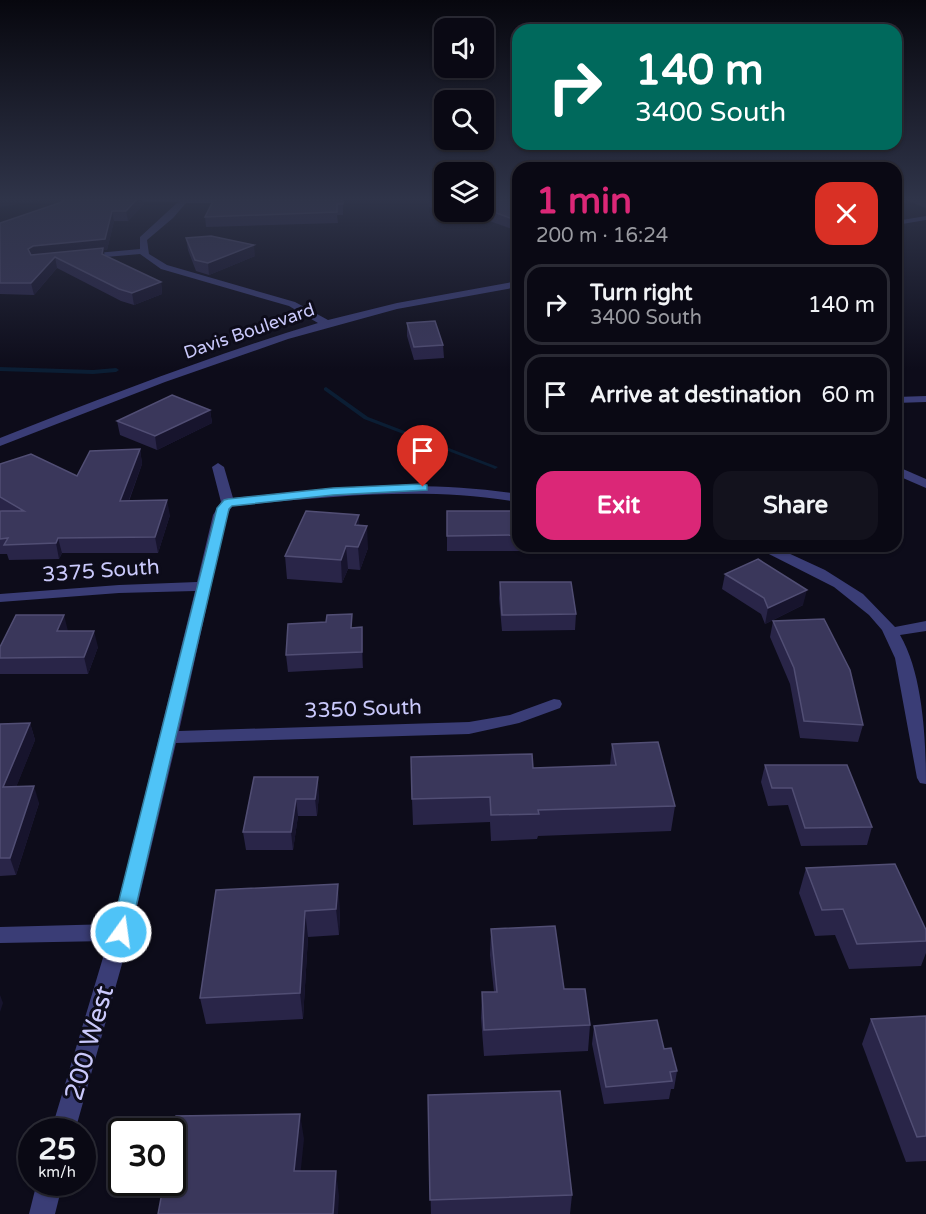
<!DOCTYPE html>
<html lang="en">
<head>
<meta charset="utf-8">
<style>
	:root { --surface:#0a0914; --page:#13121d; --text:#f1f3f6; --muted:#999aa0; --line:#2a2a34; --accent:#db2777 }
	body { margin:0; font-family:"Varela Round",sans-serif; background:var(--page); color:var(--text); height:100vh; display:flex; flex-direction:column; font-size:22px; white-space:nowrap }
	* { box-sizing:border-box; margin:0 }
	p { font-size:20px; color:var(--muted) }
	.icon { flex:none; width:33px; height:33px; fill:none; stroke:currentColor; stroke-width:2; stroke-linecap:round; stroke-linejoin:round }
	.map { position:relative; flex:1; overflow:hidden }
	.details { position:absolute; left:512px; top:162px; width:390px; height:390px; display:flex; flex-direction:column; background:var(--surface); border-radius:18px; box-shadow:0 2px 4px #0004,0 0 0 2px var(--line) }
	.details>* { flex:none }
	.hud { position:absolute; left:512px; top:24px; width:390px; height:126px; border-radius:18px; box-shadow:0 2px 4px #0004,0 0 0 2px var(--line); background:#00695c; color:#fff; overflow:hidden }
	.buttons { position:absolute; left:434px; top:18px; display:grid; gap:12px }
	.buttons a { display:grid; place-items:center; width:60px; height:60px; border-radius:12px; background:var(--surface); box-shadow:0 2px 4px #0004,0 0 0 2px var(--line); font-size:30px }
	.speed { position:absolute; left:18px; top:1118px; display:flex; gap:12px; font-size:30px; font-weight:700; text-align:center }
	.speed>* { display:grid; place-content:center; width:78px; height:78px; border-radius:50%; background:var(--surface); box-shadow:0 2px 4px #0004,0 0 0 2px var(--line); line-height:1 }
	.speed small { font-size:15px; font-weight:400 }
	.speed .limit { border:3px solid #111; border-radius:9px; background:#fff; color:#111 }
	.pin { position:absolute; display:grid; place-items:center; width:51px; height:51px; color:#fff; margin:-62px -26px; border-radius:50% 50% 50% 0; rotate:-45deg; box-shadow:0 0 6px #0007 }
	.pin .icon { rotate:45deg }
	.me { position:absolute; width:66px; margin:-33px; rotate:14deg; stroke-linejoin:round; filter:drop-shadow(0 0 4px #0008) }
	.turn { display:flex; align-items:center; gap:21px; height:126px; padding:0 24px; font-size:27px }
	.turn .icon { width:78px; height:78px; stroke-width:2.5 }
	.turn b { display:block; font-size:42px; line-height:51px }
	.round { display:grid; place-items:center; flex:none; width:63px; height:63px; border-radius:18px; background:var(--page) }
	.headline { display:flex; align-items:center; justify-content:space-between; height:102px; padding:0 24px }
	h1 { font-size:36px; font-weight:700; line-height:45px; color:var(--accent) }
	.action { display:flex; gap:12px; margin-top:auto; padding:12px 24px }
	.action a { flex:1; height:69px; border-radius:18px; background:var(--accent); color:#fff; font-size:24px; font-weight:700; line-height:69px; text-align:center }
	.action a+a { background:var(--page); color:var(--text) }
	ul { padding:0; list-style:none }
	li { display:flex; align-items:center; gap:18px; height:81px; margin:0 12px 9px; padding:0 12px; border:3px solid var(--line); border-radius:18px }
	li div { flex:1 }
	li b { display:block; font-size:22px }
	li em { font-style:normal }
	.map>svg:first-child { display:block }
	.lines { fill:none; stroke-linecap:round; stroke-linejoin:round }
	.stream { fill:#0b1e34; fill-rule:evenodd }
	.minor { fill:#3a3d76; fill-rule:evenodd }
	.wall { fill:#292548 }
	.shaded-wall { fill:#17142d }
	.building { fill:#3a375b; stroke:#514e74; stroke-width:1.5 }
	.route { fill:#4fc3f7; stroke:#337fa1; stroke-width:1.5 }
	.labels { text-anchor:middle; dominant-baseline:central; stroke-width:6; stroke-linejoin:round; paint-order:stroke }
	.far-street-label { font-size:18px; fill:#cac9fb; stroke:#0d0c1a }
	.street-label { font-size:21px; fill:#cac9fb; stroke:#0d0c1a }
	.near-street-label { font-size:26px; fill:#cac9fb; stroke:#0d0c1a }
</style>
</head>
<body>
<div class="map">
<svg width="926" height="1214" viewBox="0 0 926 1214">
	<rect width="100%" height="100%" fill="#0d0c1a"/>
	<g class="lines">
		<g class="stream">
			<polygon points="0,367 93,370 116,368 119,370 116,372 93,374 0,371"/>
			<polygon points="326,387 368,417 498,467 495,469 493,468 364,419 324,390 324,388"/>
		</g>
		<g class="minor">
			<path d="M114,199H235L236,201L232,203H186L173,218L147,240L149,254L167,265L295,302L328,320L397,303L518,281V287L397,309L288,339L165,382L0,446V438C105,397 210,356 318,323L289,306L161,269L140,254L83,259L82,257L86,254L140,249V237L178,202L118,201Z"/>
			<polygon points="926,216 926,220 896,225 896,221"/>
			<polygon points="926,396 926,402 896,403 896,397"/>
			<path d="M218,463L224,467L233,498C329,489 422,479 518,494V502C422,486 328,497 232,506L227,515L179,731L469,722L510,715L554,699L560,700L562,704L560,708L519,723L469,734L176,743L131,932L75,1131H51L108,941L0,943V927L113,924L195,591L119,593L0,602V594L119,585L197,582L213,515L221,502L212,467Z"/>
			<polygon points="896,466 926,479 926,488 896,475"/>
			<path d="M753,546H773L825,570L863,594L895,627L926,621V631L900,635C923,674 926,740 926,784L920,783L917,778L895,658L882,630L869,615L834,587Z"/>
			<polygon points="37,1182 63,1182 55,1214 29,1214"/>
		</g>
	</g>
	<g class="wall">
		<polygon points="61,199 143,199 144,204 128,221 114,221 107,250 104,250 104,255 161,282 162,294 134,305 121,301 57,268 34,295 0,294 0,223 62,202"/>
		<polygon points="343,199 343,215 337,215 338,223 206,227 205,217"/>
		<polygon points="429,199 444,199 444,212 483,212 483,199 518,199 518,231 478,217 441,213 441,209 429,207"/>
		<polygon points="904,199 926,199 926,208"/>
		<polygon points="186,238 255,256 209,275 196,271 188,250"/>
		<polygon points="407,323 443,345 444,358 414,360 407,336"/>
		<polygon points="210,410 212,423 157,450 120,435 117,421"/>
		<polygon points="140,449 142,464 129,501 170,515 158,553 62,553 59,559 9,560 7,554 0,554 0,511 2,511 0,510 0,464 77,476"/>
		<polygon points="447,511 518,511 518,546 521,546 521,551 447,551"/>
		<polygon points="360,525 368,548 360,570 348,569 342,583 287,579 285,556"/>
		<polygon points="725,574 803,605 765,624 761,614 722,589"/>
		<polygon points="500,582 576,614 575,630 502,631 499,598"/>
		<polygon points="773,621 863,725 858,742 800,738 790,684 770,637"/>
		<polygon points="362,627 363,668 288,672 286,655 352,628"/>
		<polygon points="68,631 98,647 88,674 0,674 0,647"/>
		<polygon points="30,723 35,740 16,787 39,803 16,875 0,876 0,724"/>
		<polygon points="612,744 675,806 671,831 538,836 537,839 491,841 490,822 413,825 412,799 533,768 610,765"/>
		<polygon points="765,765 872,827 867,845 801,846 788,805 768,806 761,782"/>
		<polygon points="254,777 319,794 317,816 298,816 293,850 246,850 243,832"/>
		<polygon points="806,868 926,930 926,953 921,966 849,969 835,935 815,936 799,893"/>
		<polygon points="216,890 340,910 339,935 308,937 303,1019 206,1024 200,998"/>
		<polygon points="491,929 564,989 590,1025 588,1051 484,1056 481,1018 482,992 494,992 490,955"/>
		<polygon points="926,1016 926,1161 906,1162 862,1044 871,1019"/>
		<polygon points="594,1026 664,1049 677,1071 674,1089 671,1089 669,1099 604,1104 592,1044"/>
		<polygon points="428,1095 572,1195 570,1214 431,1214"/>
	</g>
	<g class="shaded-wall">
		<polygon points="0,199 53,199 0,207"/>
		<polygon points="137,199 143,199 144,204 128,221 126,211"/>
		<polygon points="112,211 114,221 107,250 104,250 105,260 102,254 103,250 31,260 28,249 33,246"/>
		<polygon points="254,245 255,256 209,275 208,263"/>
		<polygon points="55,257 57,268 34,295 31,283"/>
		<polygon points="161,282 162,294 134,305 132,293"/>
		<polygon points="210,410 212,423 157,450 155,436"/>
		<polygon points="140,449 142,464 123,516 120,501"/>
		<polygon points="167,500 170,515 158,553 155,537"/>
		<polygon points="359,515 360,537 356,547 355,525"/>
		<polygon points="367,526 368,548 360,570 358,547"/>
		<polygon points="58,538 62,553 59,559 56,543"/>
		<polygon points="346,546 348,569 342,583 341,560"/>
		<polygon points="807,590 803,605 765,624 768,608"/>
		<polygon points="64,615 68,631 57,631"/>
		<polygon points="362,627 363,643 363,668 362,652"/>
		<polygon points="94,631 98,647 88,674 84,657"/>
		<polygon points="30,723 35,740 9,805 3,787"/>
		<polygon points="318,777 319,794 317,816 315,799"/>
		<polygon points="34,786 39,803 16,875 10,858"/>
		<polygon points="296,799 298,816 293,850 291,832"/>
		<polygon points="338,884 340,910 339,935 336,909"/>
		<polygon points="305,911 308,937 303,1019 300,993"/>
		<polygon points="0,995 3,1003 0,1012"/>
		<polygon points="300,1114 304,1139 298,1197 294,1171"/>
		<polygon points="336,1171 339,1196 338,1214 333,1214"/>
	</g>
	<g class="building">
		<polygon points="61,199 137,199 126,211 112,211 105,239 33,246 28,249 31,255 103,248 102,254 161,282 132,293 119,289 55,257 31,283 0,283 0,223 62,202"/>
		<polygon points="214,199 343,199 343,204 337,204 337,212 205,217"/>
		<polygon points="483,199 518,199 518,221 483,208"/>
		<polygon points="211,236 254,245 208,263 195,260 186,238"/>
		<polygon points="435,321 443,345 414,347 407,323"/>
		<polygon points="172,395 210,410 155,436 117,421"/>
		<polygon points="140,449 120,501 167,500 155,537 58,538 56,543 4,545 8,538 0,539 0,511 24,511 0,497 0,464 31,454 77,476 90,451"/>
		<polygon points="306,511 359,515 355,525 367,526 358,547 346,546 341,560 285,556"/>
		<polygon points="447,511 518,511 518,535 447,536"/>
		<polygon points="758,559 807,590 768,608 764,598 725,574"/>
		<polygon points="500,582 571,582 576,614 502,615"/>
		<polygon points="352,614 351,628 362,627 362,652 286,655 288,624 326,622 327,615"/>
		<polygon points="16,615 64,615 57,631 94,631 84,657 0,658 0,647"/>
		<polygon points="824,619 850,670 863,725 804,721 794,668 773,621"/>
		<polygon points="30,723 3,787 34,786 10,858 0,858 0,724"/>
		<polygon points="658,742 675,806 538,810 539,814 491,815 490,797 412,799 411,757 532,754 533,768 616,765 612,744"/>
		<polygon points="765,765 847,765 872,827 805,828 792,788 772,788"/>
		<polygon points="254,777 318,777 315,799 296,799 291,832 243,832"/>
		<polygon points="895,864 926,930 926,941 857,944 843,909 822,910 806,868"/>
		<polygon points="338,884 336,909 305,911 300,993 200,998 216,890"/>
		<polygon points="555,926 564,989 585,989 590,1025 484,1030 482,992 497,992 491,929"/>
		<polygon points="926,1016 926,1136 917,1137 871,1019"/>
		<polygon points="657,1020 664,1049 671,1048 677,1071 670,1072 672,1081 606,1087 594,1026"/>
		<polygon points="560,1091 572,1195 430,1200 428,1095"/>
		<polygon points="300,1114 294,1171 336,1171 333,1214 158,1214 164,1182 172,1182 172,1136 176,1116"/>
	</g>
	<linearGradient id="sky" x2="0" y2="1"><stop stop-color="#07070e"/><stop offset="0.54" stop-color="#2f3449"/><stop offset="1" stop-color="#2f3449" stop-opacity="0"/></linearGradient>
	<rect width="926" height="369" fill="url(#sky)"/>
	<polygon class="route" points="423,484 427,485 427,490 333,495 232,506 229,509 130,932 128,937 121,940 114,937 111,932 217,508 224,500 228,499 333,488"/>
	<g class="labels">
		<g class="far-street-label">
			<text transform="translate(249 331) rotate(-19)">Davis Boulevard</text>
		</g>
		<g class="street-label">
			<text transform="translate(101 571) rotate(-4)">3375 South</text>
			<text transform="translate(363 709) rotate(-2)">3350 South</text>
		</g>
		<g class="near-street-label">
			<text transform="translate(89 1043) rotate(-74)">200 West</text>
		</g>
	</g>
</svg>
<div class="buttons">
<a><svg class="icon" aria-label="sound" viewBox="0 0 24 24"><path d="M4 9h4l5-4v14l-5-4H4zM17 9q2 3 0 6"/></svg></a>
<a><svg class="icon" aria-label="search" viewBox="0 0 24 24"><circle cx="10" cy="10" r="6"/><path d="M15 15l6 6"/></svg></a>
<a><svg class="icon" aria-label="layers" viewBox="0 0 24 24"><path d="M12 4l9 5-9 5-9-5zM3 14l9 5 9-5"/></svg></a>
</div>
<div class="speed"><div>25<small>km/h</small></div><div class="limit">30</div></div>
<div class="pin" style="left:423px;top:487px;background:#d93025"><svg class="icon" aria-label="arrive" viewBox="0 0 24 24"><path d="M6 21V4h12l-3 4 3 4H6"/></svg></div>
<svg class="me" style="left:121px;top:932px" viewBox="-20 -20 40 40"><circle r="17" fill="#4fc3f7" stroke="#fff" stroke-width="3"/><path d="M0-11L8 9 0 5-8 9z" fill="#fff"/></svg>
<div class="hud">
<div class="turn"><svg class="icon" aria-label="right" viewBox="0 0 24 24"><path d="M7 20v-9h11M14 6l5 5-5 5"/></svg><div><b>140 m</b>3400 South</div></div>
</div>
<section class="details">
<div class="headline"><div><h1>1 min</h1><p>200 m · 16:24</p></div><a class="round" style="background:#d93025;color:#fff"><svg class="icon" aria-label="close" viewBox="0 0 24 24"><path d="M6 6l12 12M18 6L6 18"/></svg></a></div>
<ul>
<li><svg class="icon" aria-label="right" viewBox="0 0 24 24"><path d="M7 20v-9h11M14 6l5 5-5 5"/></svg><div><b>Turn right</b><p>3400 South</p></div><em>140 m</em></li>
<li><svg class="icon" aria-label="arrive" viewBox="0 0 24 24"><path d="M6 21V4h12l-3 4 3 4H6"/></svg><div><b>Arrive at destination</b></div><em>60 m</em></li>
</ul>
<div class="action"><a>Exit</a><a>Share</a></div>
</section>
</div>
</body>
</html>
